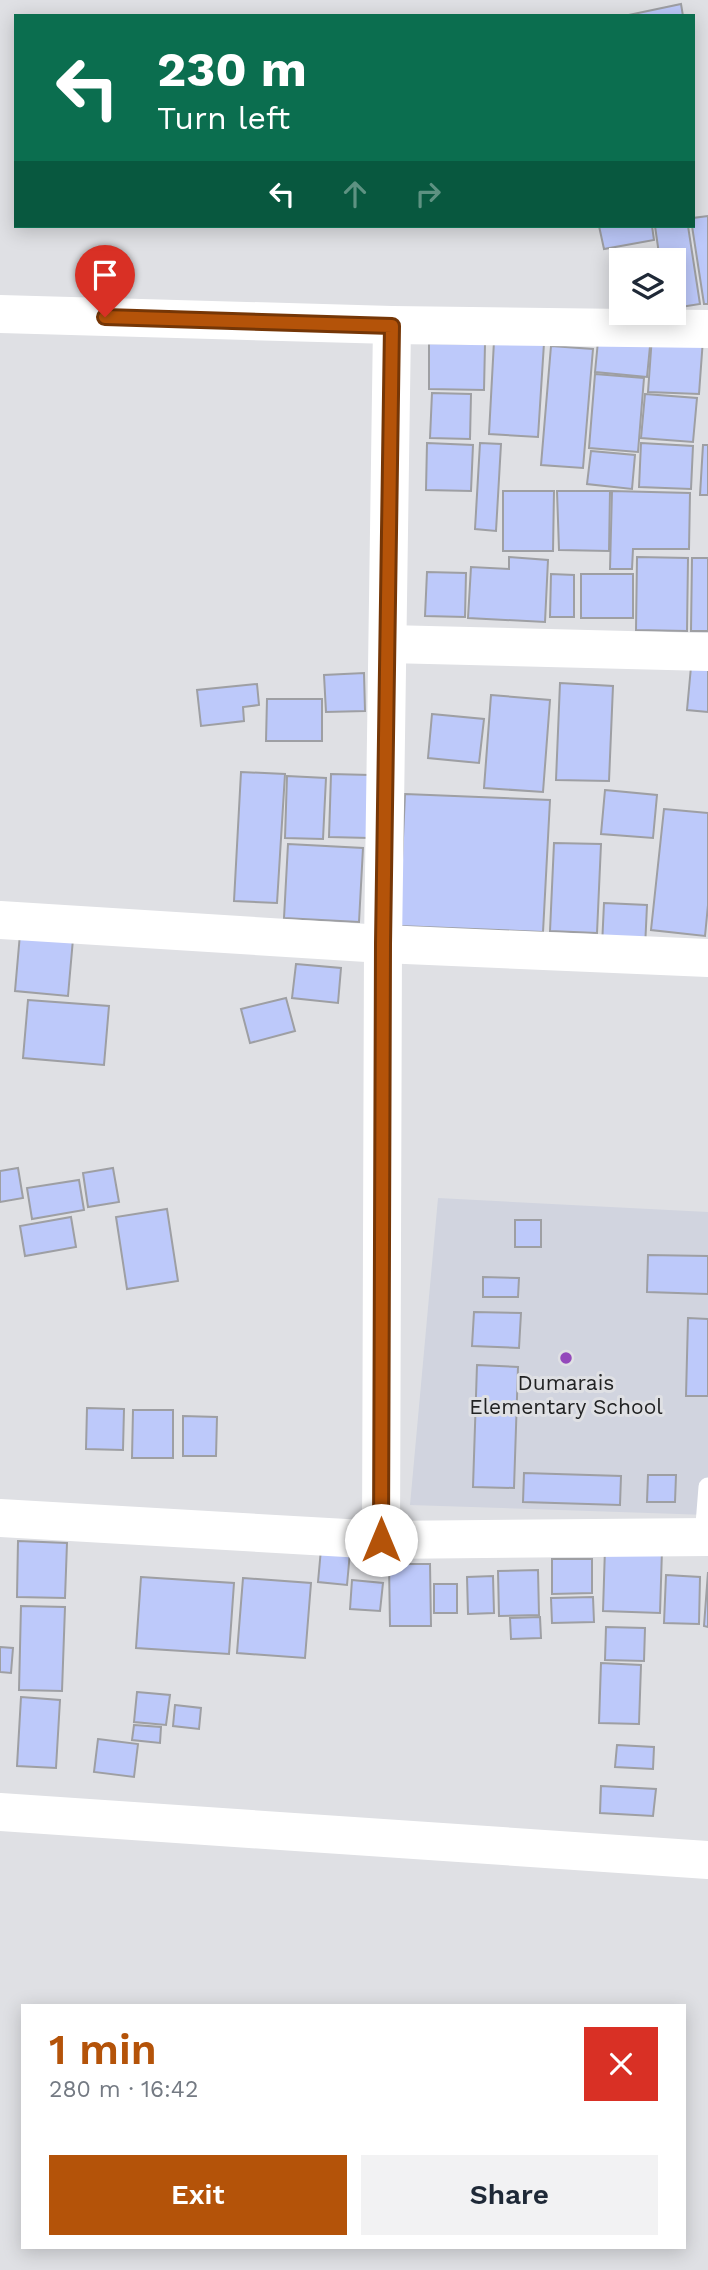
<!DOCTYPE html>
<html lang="en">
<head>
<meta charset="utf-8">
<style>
	:root { --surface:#fff; --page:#f2f2f3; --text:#1f2937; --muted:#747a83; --accent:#b45309 }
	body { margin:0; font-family:"Work Sans",sans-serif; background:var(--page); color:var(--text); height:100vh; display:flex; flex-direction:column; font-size:26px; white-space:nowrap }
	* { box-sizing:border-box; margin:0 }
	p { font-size:23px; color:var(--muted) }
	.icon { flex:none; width:38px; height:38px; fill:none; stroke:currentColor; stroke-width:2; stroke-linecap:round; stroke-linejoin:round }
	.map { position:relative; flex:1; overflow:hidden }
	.side { position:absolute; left:21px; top:2004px; width:665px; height:245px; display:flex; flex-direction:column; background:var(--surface); border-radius:0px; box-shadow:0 4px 18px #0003 }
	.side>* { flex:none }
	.hud { position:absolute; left:14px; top:14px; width:681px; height:214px; border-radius:0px; box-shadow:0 4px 18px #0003; background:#0b6e4f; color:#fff; overflow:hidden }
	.buttons { position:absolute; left:609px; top:248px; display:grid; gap:14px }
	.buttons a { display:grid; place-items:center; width:77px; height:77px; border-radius:0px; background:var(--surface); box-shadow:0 4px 18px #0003; font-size:35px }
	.pin { position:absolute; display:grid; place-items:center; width:60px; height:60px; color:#fff; margin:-72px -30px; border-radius:50% 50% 50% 0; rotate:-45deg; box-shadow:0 0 7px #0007 }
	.pin .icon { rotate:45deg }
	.me { position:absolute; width:77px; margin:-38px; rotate:0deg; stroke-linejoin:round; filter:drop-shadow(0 0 5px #0008) }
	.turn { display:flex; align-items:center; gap:24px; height:147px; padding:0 28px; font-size:32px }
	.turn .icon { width:91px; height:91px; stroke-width:2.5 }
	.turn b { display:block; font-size:49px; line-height:60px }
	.lanes { display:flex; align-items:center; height:66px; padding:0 28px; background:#0003; justify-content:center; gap:35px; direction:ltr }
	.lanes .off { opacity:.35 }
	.round { display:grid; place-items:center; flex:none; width:74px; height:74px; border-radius:0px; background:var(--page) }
	.head { display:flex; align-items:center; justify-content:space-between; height:119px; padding:0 28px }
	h1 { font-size:42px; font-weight:600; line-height:52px; color:var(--accent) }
	.primary-button { display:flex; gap:14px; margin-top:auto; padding:14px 28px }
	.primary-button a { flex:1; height:80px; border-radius:0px; background:var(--accent); color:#fff; font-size:28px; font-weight:600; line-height:80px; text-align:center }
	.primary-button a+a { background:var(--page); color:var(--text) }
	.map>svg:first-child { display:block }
	.built { fill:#d1d4df }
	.building { fill:#bdc9fa; stroke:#9e9fa3; stroke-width:2 }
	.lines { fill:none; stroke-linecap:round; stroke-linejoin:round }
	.service { stroke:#fff; stroke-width:19 }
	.minor { stroke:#fff; stroke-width:38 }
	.route-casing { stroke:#753606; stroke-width:18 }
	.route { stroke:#b45309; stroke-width:12 }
	.poi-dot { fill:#9449bb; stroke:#dfe0e4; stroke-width:2.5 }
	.labels { text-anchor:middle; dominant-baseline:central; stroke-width:6; stroke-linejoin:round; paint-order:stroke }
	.poi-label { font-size:21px; fill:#212223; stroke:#dfe0e4 }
</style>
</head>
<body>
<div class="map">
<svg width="708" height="2270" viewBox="0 0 708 2270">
	<rect width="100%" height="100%" fill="#dfe0e4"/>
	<polygon class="built" points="438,1198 708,1212 708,1515 410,1505"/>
	<g class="building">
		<polygon points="681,4 683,16 624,16"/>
		<polygon points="708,216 708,304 704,304 692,226 693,218"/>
		<polygon points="599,226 652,226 654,240 604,249"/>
		<polygon points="655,226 688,226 700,304 674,308 674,261 660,261"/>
		<polygon points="599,331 651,336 647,377 595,372"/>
		<polygon points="652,336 703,339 699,394 648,392"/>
		<polygon points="494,341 544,343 538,437 489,434"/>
		<polygon points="429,343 485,344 484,390 429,389"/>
		<polygon points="551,346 593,349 583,468 541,465"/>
		<polygon points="595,374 644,378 638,452 589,448"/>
		<polygon points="432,393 471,394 470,439 430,438"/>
		<polygon points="645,394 697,398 693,442 641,438"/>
		<polygon points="427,443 473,445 471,491 426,490"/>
		<polygon points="480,443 501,444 496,531 475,529"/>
		<polygon points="641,443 693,446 691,489 639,487"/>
		<polygon points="703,445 708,445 708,495 700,495"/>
		<polygon points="591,451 635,455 632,489 587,484"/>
		<polygon points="503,491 554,491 553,551 503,551"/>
		<polygon points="557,491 610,491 609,551 559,550"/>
		<polygon points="612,491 690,493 689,549 633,549 632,569 610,569"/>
		<polygon points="509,557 548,560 545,622 468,618 471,567 509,569"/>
		<polygon points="637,557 688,558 687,631 636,630"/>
		<polygon points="692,558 708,558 708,631 691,631"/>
		<polygon points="427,572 466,573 465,617 425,616"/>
		<polygon points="551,574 574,575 574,617 550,617"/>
		<rect x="581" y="574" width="52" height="44"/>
		<polygon points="692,656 708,658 708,712 687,710"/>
		<polygon points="364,673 365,711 326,712 324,675"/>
		<polygon points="560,683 613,686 609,781 556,780"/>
		<polygon points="257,684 259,705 243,707 244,721 201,726 197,690"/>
		<polygon points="491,695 550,700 543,792 484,788"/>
		<polygon points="267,699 322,699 322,741 266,741"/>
		<polygon points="432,714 484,719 479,763 428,758"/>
		<polygon points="241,772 285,774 277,903 234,901"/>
		<polygon points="331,774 370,775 369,838 329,837"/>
		<polygon points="287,776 326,778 323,839 285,838"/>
		<polygon points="605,790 657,795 653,838 601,834"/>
		<polygon points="405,794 550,800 543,932 399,926"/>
		<polygon points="664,809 708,813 708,905 705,936 651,930"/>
		<polygon points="554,843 601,844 597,933 550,931"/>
		<polygon points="288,844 363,848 359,922 284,918"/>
		<polygon points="604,903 647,905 645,948 602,946"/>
		<polygon points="20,934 73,939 68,996 15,991"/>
		<polygon points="296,964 341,968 338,1003 292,998"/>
		<polygon points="286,998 295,1031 250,1043 241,1009"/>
		<polygon points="28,1000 109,1006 104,1065 23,1058"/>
		<polygon points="18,1168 23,1198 0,1202 0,1171"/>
		<polygon points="113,1168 119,1202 88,1207 83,1173"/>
		<polygon points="79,1180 84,1210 32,1219 27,1188"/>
		<polygon points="167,1209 178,1281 127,1289 116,1217"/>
		<polygon points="71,1217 76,1247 25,1256 20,1226"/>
		<rect x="515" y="1220" width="26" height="27"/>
		<polygon points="648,1255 708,1256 708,1294 647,1292"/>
		<polygon points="483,1277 519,1278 518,1297 483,1297"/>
		<polygon points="474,1312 521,1313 519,1348 472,1346"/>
		<polygon points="688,1318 708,1319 708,1396 686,1396"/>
		<polygon points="477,1365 518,1367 514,1488 473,1487"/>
		<polygon points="87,1408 124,1409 123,1450 86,1449"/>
		<polygon points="133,1410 173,1410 173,1458 132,1458"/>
		<polygon points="183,1416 217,1417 216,1456 183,1456"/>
		<polygon points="524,1473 621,1476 620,1505 523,1502"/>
		<polygon points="648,1475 676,1475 675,1502 647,1502"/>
		<polygon points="18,1541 67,1543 65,1598 17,1597"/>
		<polygon points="605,1548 662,1550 660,1613 603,1611"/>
		<polygon points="321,1549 350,1552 347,1585 318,1582"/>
		<polygon points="552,1559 592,1559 592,1593 552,1594"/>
		<polygon points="389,1564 430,1564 431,1626 390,1626"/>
		<polygon points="538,1570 539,1615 499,1616 498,1571"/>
		<polygon points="708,1572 708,1627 704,1626"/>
		<polygon points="666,1575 700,1577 699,1624 664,1623"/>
		<polygon points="493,1576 494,1613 468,1614 467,1577"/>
		<polygon points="141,1577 234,1583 229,1654 136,1648"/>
		<polygon points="243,1578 311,1583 305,1658 237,1653"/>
		<polygon points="352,1580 383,1583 380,1611 350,1609"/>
		<rect x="434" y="1584" width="23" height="29"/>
		<polygon points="593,1597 594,1622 552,1623 551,1598"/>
		<polygon points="21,1606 65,1607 62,1691 19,1690"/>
		<polygon points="540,1617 541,1638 511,1639 510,1618"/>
		<polygon points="606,1627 645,1628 644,1661 605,1660"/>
		<polygon points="0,1647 13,1648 11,1673 0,1672"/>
		<polygon points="601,1663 641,1665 639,1724 599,1723"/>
		<polygon points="137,1692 170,1695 166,1725 134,1722"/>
		<polygon points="21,1697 60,1700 56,1768 17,1766"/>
		<polygon points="175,1705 201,1708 199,1729 173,1726"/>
		<polygon points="134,1725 161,1727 160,1743 132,1740"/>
		<polygon points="98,1739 138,1744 134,1777 94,1772"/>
		<polygon points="617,1745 654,1747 653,1769 615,1767"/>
		<polygon points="601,1786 656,1789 653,1816 600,1813"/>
	</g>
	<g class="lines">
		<polyline class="service" points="704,1537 708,1487"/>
		<g class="minor">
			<polyline points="0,314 392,325 708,329"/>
			<polyline points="388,644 708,652"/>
			<polyline points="0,920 383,944 708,958"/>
			<polyline points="0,1518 381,1540 708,1537"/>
			<polyline points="381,1540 383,944 392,325"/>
			<polyline points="0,1812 708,1860"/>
		</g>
	</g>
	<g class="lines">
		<defs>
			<polyline id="route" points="105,317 392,326 383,944 381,1540"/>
		</defs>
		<use href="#route" class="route-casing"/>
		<use href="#route" class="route"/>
	</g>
	<circle class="poi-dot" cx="566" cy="1358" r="7"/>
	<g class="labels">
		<g class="poi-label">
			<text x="566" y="1382">Dumarais<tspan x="566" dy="24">Elementary School</tspan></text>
		</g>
	</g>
</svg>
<div class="buttons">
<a><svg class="icon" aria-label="layers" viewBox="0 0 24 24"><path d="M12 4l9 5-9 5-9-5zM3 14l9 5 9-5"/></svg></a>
</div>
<div class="pin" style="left:105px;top:317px;background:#d93025"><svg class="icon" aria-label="arrive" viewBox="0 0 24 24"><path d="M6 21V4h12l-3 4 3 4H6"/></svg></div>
<svg class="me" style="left:381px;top:1540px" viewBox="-20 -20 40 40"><circle r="19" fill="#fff"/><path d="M0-13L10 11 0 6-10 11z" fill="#b45309"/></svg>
<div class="hud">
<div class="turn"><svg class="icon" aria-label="left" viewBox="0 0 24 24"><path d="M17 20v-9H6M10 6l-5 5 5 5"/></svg><div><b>230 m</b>Turn left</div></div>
<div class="lanes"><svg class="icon" aria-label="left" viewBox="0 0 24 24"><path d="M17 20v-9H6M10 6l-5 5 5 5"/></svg><svg class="icon off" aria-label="ahead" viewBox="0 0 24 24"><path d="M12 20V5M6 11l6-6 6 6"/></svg><svg class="icon off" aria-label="right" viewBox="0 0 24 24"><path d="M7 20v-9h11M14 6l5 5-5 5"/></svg></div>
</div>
<section class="side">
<div class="head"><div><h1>1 min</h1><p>280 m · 16:42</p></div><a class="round" style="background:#d93025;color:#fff"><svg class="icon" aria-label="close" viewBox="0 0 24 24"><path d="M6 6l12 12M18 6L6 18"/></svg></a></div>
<div class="primary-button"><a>Exit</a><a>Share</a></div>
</section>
</div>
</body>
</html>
